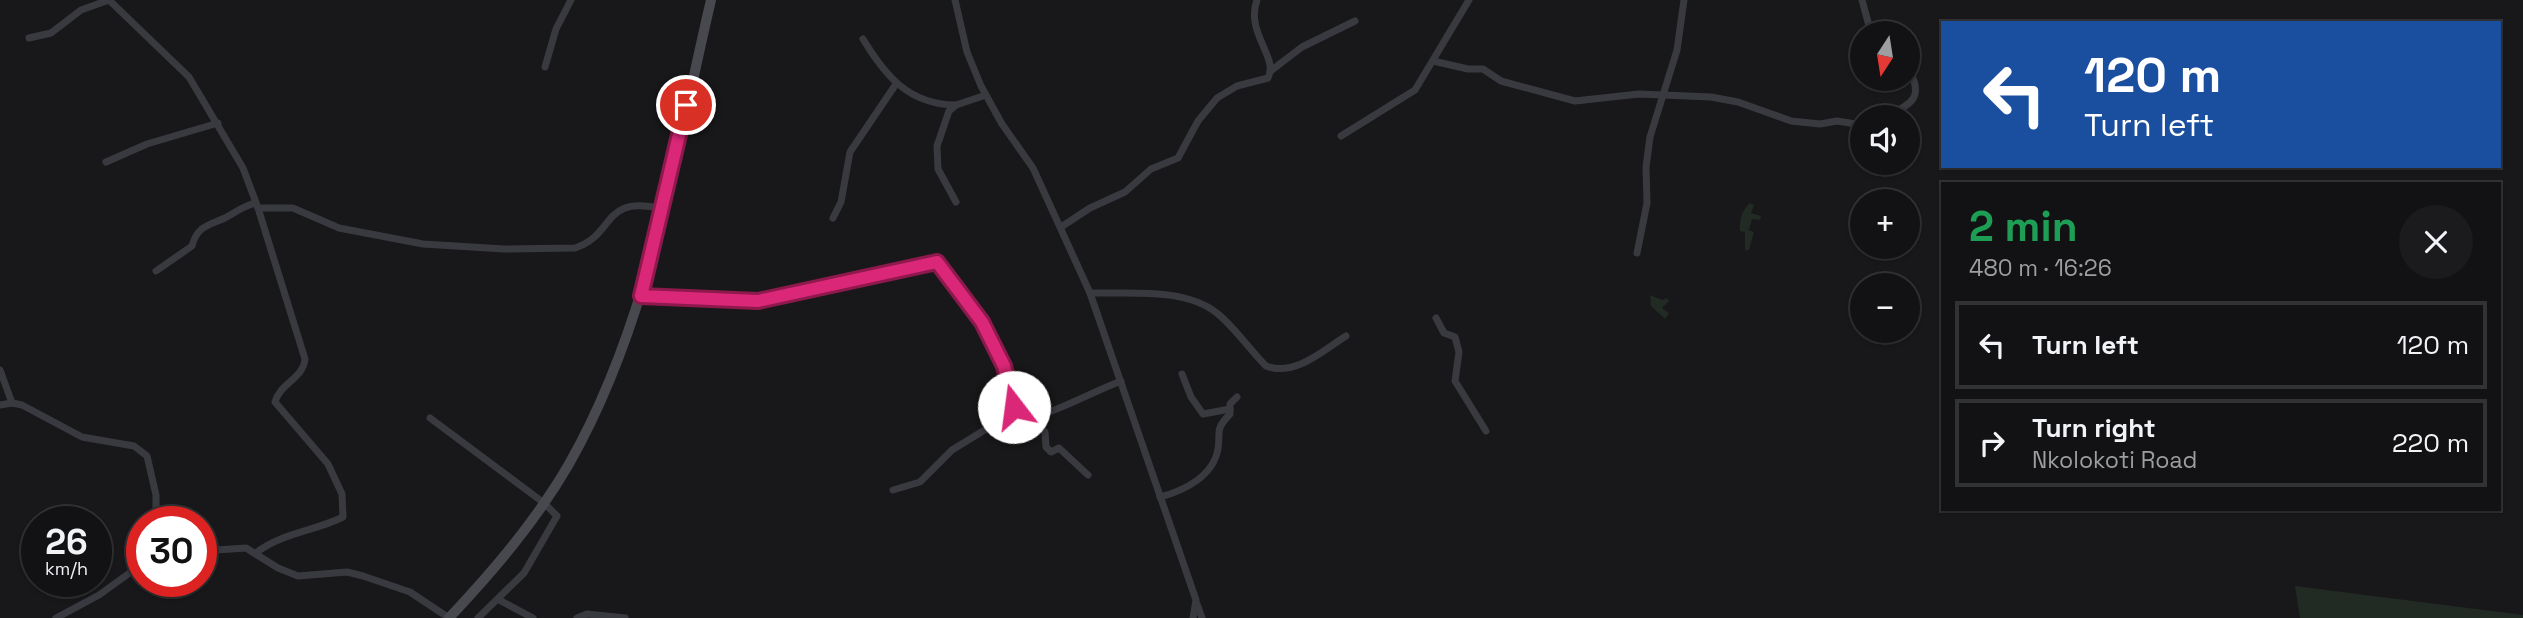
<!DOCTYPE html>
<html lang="en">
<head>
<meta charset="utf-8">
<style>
	:root { --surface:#121214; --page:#1b1b1d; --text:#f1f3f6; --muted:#9c9ea0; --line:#313234 }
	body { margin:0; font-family:"Space Grotesk",sans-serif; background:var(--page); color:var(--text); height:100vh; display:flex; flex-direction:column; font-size:26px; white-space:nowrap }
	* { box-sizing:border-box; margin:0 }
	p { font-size:23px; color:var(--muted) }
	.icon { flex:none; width:38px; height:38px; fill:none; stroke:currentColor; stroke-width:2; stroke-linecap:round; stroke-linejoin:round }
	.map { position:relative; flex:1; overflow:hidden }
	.drawer { position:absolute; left:1941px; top:182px; width:560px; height:329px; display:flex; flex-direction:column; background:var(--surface); border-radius:0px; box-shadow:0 2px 5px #0004,0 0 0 2px var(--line) }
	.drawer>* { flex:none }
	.guide { position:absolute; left:1941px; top:21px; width:560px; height:147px; border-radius:0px; box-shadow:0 2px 5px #0004,0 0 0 2px var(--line); background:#1a4fa0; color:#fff; overflow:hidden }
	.needle { width:46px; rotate:192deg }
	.tools { position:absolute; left:1850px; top:21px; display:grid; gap:14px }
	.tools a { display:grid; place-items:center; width:70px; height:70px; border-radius:50%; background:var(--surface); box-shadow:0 2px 5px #0004,0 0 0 2px var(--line); font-size:35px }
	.speed { position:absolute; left:21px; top:506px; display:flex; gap:14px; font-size:35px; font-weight:700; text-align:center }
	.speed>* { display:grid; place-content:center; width:91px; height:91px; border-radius:50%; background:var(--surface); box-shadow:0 2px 5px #0004,0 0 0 2px var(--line); line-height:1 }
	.speed small { font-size:18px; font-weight:400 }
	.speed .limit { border:10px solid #d22; background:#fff; color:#111 }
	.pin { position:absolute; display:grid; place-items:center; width:60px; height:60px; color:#fff; margin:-30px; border:4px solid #fff; border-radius:50%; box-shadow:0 2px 7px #0007 }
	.me { position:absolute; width:77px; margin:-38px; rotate:345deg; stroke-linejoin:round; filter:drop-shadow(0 0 5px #0008) }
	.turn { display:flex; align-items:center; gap:24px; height:147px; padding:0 28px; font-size:32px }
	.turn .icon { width:91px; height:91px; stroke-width:2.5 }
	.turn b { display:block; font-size:49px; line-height:60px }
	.round { display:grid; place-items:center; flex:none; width:74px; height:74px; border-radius:37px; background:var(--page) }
	.headline { display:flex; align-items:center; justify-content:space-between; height:119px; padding:0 28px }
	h1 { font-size:42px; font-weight:800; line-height:52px; color:#1e9e55 }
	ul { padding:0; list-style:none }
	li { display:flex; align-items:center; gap:21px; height:88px; margin:0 14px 10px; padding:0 14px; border:4px solid var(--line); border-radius:0px }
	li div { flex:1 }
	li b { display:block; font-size:26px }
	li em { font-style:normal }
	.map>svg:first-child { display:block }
	.green { fill:#222a24 }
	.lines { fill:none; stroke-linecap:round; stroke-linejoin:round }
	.minor { stroke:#393a3f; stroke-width:7 }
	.secondary { stroke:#47494f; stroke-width:10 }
	.route-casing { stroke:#8e194d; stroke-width:18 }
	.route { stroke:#db2777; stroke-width:12 }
</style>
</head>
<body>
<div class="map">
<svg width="2523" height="618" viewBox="0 0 2523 618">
	<rect width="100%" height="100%" fill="#18181a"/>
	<g class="green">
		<path d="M1750,203L1754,205L1751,213L1761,216L1760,220L1752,219L1749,230L1754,232L1749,250H1745V232L1740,231C1739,220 1742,210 1750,203Z"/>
		<polygon points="1650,295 1662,300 1667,298 1669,301 1662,308 1669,313 1665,319 1651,306"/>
		<polygon points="2295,586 2523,615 2523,618 2300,618"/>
	</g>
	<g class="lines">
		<g class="minor">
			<path d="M109,0L189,77L243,168L258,208H293L339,228L423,244L504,249L575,248C616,235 601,194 662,209"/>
			<polyline points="955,0 967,52 981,86 1002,124 1033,168 1090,293 1196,600 1193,618"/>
			<polyline points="1862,0 1871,33"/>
			<polyline points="29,38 51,33 81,10 109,0"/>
			<path d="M863,39C886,77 909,104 955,105"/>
			<polyline points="1433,61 1468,69 1483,69 1501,81 1575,101 1639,94 1711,97 1738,102 1791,121 1820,124 1837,121 1862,125"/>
			<polyline points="545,67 556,29 571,0"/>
			<polyline points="1272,70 1302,47 1355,21"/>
			<path d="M1885,117C1912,103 1925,99 1908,67"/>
			<polyline points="1341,136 1415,90 1469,0"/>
			<polyline points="106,162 147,144 218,123"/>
			<polyline points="956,202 938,169 937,146 949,111 956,105 986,95"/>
			<polyline points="833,218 841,202 850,152 896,84"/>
			<path d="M1061,227L1090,208L1125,192L1151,169L1178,158L1198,121L1217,98L1237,86L1268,78C1279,57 1245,33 1257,0"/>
			<polyline points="1637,253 1647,203 1646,167 1650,137 1677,50 1684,0"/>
			<path d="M156,271L192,246C197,226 209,225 225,218C236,212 243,206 256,203"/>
			<path d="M1090,293C1129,294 1186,287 1218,314C1236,329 1250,350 1266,366C1295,377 1322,351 1346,336"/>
			<path d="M641,296L758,301L937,262C947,267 949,280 955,289C980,325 1016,365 1014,412L952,450L920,482L893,490"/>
			<polyline points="1436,318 1444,333 1455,337 1459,352 1455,381 1486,431"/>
			<polyline points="0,370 12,403"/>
			<polyline points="1182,374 1191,397 1203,414 1230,409"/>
			<polyline points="0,405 12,403 22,405 82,437 134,446 147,456 156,495 156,522"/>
			<polyline points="1015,407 1045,432 1046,447 1051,452 1059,448 1088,475"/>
			<polyline points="430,418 544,503 557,516 524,573 478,618"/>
			<path d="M1029,419C1061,410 1090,393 1121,381"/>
			<path d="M1160,497C1183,491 1213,477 1218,449C1221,430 1214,431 1230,414V404L1237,397"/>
			<polyline points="201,551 246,548 278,568 298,576 347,572 363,576 410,592 449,618"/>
			<path d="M257,552C282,533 315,531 343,517L342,494L328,464L275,402C280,383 303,379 305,359L258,208"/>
			<polyline points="499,600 533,618"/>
			<polyline points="1197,604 1202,618"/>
			<polyline points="56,618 99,595 142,564"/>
			<polyline points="577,618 587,614 625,618"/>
		</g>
		<path class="secondary" d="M449,618C494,570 536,521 569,464C650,322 674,157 711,0"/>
	</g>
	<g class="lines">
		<defs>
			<polyline id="route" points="686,105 641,296 758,301 937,262 982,322 1004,366 1014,407"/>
		</defs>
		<use href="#route" class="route-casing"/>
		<use href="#route" class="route"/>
	</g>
</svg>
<div class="tools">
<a><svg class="needle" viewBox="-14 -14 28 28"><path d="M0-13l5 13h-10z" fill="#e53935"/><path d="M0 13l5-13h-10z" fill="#9c9ea0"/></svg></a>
<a><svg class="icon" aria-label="sound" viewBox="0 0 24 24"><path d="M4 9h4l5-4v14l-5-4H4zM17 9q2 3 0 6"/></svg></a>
<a>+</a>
<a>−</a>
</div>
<div class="speed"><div>26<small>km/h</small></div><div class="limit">30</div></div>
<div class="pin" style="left:686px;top:105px;background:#d93025"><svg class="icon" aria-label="arrive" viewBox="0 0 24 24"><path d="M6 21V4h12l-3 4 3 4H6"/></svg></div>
<svg class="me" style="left:1014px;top:407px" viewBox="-20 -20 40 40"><circle r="19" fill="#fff"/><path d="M0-13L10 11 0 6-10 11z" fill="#db2777"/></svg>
<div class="guide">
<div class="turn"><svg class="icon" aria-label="left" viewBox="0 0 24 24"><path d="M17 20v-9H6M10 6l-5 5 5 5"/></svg><div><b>120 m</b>Turn left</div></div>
</div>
<section class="drawer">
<div class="headline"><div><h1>2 min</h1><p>480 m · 16:26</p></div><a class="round"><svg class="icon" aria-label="close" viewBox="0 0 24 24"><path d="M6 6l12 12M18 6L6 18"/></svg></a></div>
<ul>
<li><svg class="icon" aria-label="left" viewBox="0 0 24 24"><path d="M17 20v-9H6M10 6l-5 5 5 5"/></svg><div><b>Turn left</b></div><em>120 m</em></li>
<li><svg class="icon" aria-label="right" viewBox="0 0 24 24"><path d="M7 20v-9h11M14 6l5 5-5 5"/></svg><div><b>Turn right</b><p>Nkolokoti Road</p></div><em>220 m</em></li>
</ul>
</section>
</div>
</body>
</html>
